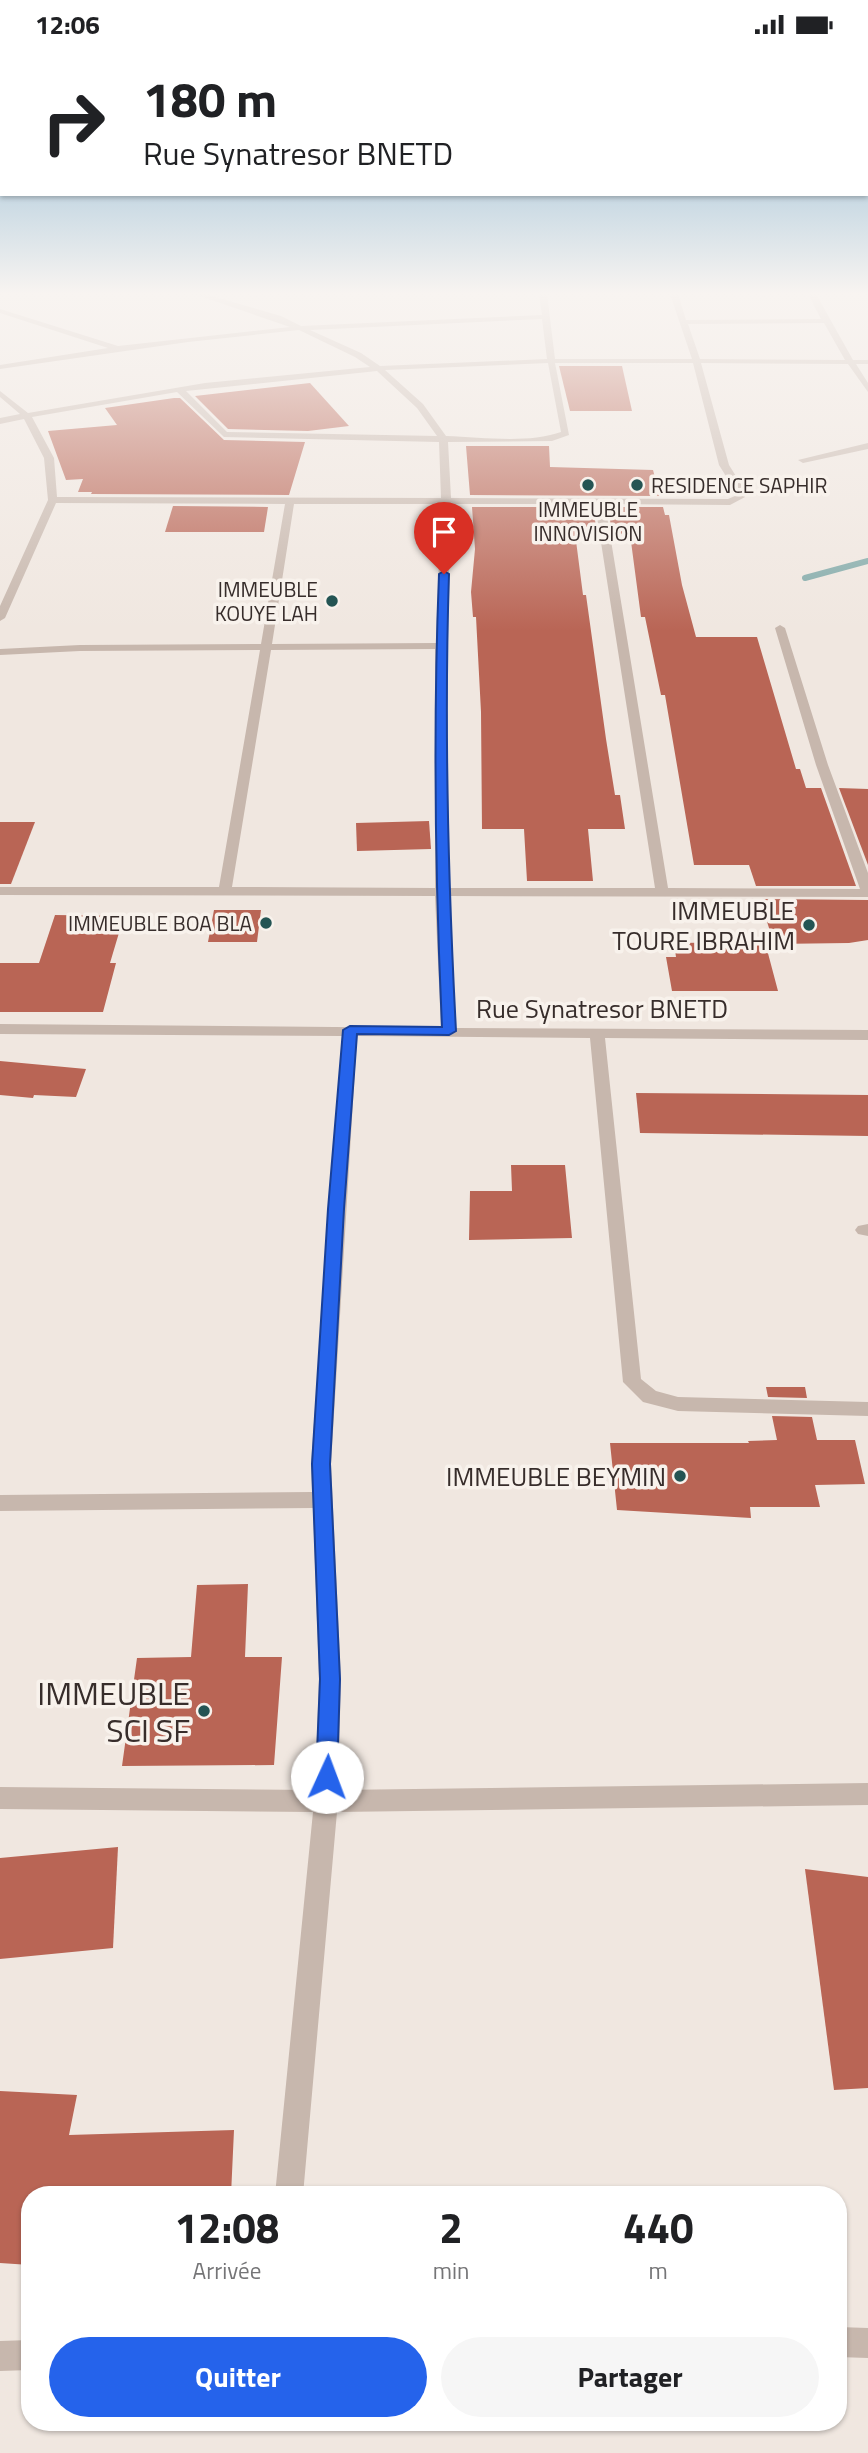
<!DOCTYPE html>
<html lang="fr">
<head>
<meta charset="utf-8">
<style>
	:root { --surface:#fff; --page:#f6f6f6; --text:#202124; --muted:#757577; --accent:#2563eb }
	body { margin:0; font-family:"Titillium Web",sans-serif; background:var(--page); color:var(--text); height:100vh; display:flex; flex-direction:column; font-size:26px; white-space:nowrap }
	* { box-sizing:border-box; margin:0 }
	p { font-size:23px; color:var(--muted) }
	.icon { flex:none; width:38px; height:38px; fill:none; stroke:currentColor; stroke-width:2; stroke-linecap:round; stroke-linejoin:round }
	.map { position:relative; flex:1; overflow:hidden }
	.panel { position:absolute; left:21px; top:2137px; width:826px; height:245px; display:flex; flex-direction:column; background:var(--surface); border-radius:28px; box-shadow:0 2px 5px #0004 }
	.panel>* { flex:none }
	.top-card { position:absolute; left:0px; top:0px; width:868px; height:147px; box-shadow:0 2px 5px #0004; background:#fff; color:var(--text); overflow:hidden }
	.pin { position:absolute; display:grid; place-items:center; width:60px; height:60px; color:#fff; margin:-72px -30px; border-radius:50% 50% 50% 0; rotate:-45deg; box-shadow:0 0 7px #0007 }
	.pin .icon { rotate:45deg }
	.me { position:absolute; width:77px; margin:-38px; rotate:2deg; stroke-linejoin:round; filter:drop-shadow(0 0 5px #0008) }
	.turn { display:flex; align-items:center; gap:24px; height:147px; padding:0 28px; font-size:32px }
	.turn .icon { width:91px; height:91px; stroke-width:2.5 }
	.turn b { display:block; font-size:49px; line-height:60px }
	.eta { display:flex; justify-content:space-evenly; align-items:center; height:119px; text-align:center }
	.eta b { font-size:42px; font-weight:700; line-height:49px }
	.primary-button { display:flex; gap:14px; margin-top:auto; padding:14px 28px }
	.primary-button a { flex:1; height:80px; border-radius:42px; background:var(--accent); color:#fff; font-size:28px; font-weight:700; line-height:80px; text-align:center }
	.primary-button a+a { background:var(--page); color:var(--text) }
	.status { display:flex; justify-content:space-between; align-items:center; height:49px; padding:0 35px; background:var(--surface); direction:ltr }
	.status svg { height:19px; fill:currentColor }
	.map>svg:first-child { display:block }
	.lines { fill:none; stroke-linecap:round; stroke-linejoin:round }
	.stream { stroke:#82aaa9; stroke-width:6 }
	.building { fill:#b96555 }
	.street { fill:#c7b7ad; fill-rule:evenodd }
	.route { fill:#2563eb; stroke:#184099; stroke-width:2 }
	.poi-dot { fill:#245453; stroke:#f8f2ec; stroke-width:2.5 }
	.labels { text-anchor:middle; dominant-baseline:central; stroke-width:7; stroke-linejoin:round; paint-order:stroke }
	.far-poi-label { font-size:21px; fill:#372d2b; stroke:#f8f2ec; text-anchor:end }
	.poi-label { font-size:26px; fill:#372d2b; stroke:#f8f2ec; text-anchor:end }
	.street-label { font-size:26px; fill:#372d2b; stroke:#f8f2ec }
	.near-poi-label { font-size:32px; fill:#372d2b; stroke:#f8f2ec; text-anchor:end }
</style>
</head>
<body>
<div class="status"><b>12:06</b><svg viewBox="0 0 49 12"><path d="M0 12V9h3v3zM5 12V6h3v6zM10 12V3h3v9zM15 12V0h3v12zM26 1h20v11H26zM47 4h2v5h-2z"/></svg></div>
<div class="map">
<svg width="868" height="2404" viewBox="0 0 868 2404">
	<rect width="100%" height="100%" fill="#f0e7e0"/>
	<g class="lines">
		<polyline class="stream" points="805,529 868,512"/>
	</g>
	<g class="building">
		<polygon points="559,317 622,317 632,362 570,362"/>
		<polygon points="310,334 349,377 308,382 228,380 195,347"/>
		<polygon points="174,349 180,349 224,391 305,393 289,446 91,445 92,443 78,443 83,430 66,431 48,382 117,376 105,359"/>
		<polygon points="466,397 549,397 550,418 653,421 660,447 470,446"/>
		<polygon points="173,457 268,458 264,483 165,483"/>
		<polygon points="472,458 593,458 597,484 575,484 583,546 586,546 606,690 615,746 620,746 625,780 588,780 593,832 527,832 524,780 482,780 481,663 476,568 473,568 471,543 475,500"/>
		<polygon points="608,458 663,458 665,466 669,466 682,536 696,588 757,588 796,720 800,720 806,739 821,739 856,837 756,837 749,816 694,816 665,646 661,646 645,568 641,568 630,485 612,484"/>
		<polygon points="839,739 868,740 868,816"/>
		<polygon points="429,772 431,800 357,802 356,774"/>
		<polygon points="0,773 35,773 11,835 0,835"/>
		<polygon points="760,850 868,851 868,891 849,894 774,895"/>
		<polygon points="214,861 261,861 257,893 208,893"/>
		<polygon points="55,866 124,867 110,914 116,914 103,963 0,963 0,914 39,914"/>
		<polygon points="765,893 778,942 672,942 666,908 676,908 674,894"/>
		<polygon points="0,1012 86,1020 76,1048 34,1046 33,1049 0,1046"/>
		<polygon points="636,1044 868,1046 868,1087 640,1084"/>
		<polygon points="511,1116 565,1116 572,1189 469,1191 470,1142 512,1142"/>
		<polygon points="766,1338 805,1338 807,1349 768,1348"/>
		<polygon points="772,1367 812,1368 817,1391 855,1391 865,1435 815,1436 820,1458 750,1458 751,1469 617,1461 610,1394 749,1394 748,1392 777,1391"/>
		<polygon points="248,1535 245,1608 282,1608 274,1716 122,1717 137,1609 191,1608 197,1536"/>
		<polygon points="118,1798 113,1899 0,1910 0,1809"/>
		<polygon points="805,1820 868,1828 868,2039 834,2041"/>
		<polygon points="0,2042 77,2046 69,2086 234,2081 231,2146 30,2146 30,2216 0,2214"/>
	</g>
	<g class="lines">
		<g class="street">
			<path d="M194,245H205L281,267L301,277L542,266L539,245H547L555,310H692L670,245H678L686,271L821,270L808,245H816L853,311H868V315H856L868,334V343L848,315L701,314L729,416L744,440L745,448L730,456L605,455L668,839L860,840L816,716L775,579L780,576L785,579L828,716L868,824V848L449,847L456,979L868,981V991L605,989L641,1330L656,1342L678,1348L868,1353V1367L678,1362L643,1353L623,1333L590,989L357,987L331,1415L341,1630L338,1741L868,1734V1756L337,1763L303,2146H275L313,1763L0,1760V1738L315,1741L319,1630L313,1459L0,1462V1446L312,1443L311,1415L342,987L0,985V975L441,979L435,847L0,846V838H219L260,601L80,602L0,606V600L80,596L261,595L285,455L56,454L5,569L0,572V557L48,451L44,409L24,370L0,375V369L20,365L0,348V342L28,364L205,334L370,318L355,308L299,281L188,293L0,320V316L108,299L0,264V260L118,297L290,278ZM542,270L547,310L380,317L361,304L310,281ZM824,274L845,311L700,310L688,275ZM548,314L561,383C527,395 482,388 446,387L423,355L385,321ZM555,314H693L719,416L734,440L735,447L728,450L451,449L448,393L552,392L569,386ZM377,322L417,359L437,387L227,383L186,342ZM177,343L224,388L439,393L441,449L57,448L54,409L32,368ZM294,455H441L436,594L272,595ZM451,455H595L655,839H449L447,597ZM435,600V839L232,838L271,601Z"/>
			<polygon points="868,394 868,400 803,414 798,411"/>
			<polygon points="868,1175 868,1187 858,1185 855,1181 858,1177"/>
			<polygon points="838,2278 868,2279 868,2309 838,2308"/>
			<polygon points="30,2291 30,2321 0,2322 0,2292"/>
		</g>
	</g>
	<linearGradient id="sky" x2="0" y2="1"><stop stop-color="#7fb0cf"/><stop offset="0.42" stop-color="#f8f4f1"/><stop offset="1" stop-color="#f8f4f1" stop-opacity="0"/></linearGradient>
	<rect width="868" height="582" fill="url(#sky)"/>
	<path class="route" d="M444,522L449,525C444,678 448,830 456,982L449,986L357,985L344,1160L330,1415L340,1630L337,1728L334,1734L327,1737L319,1734L316,1728L320,1630L312,1415L328,1160L343,981L350,977L442,978C435,827 433,676 439,525Z"/>
	<g class="poi-dot">
		<circle cx="588" cy="436" r="7"/>
		<circle cx="637" cy="436" r="7"/>
		<circle cx="332" cy="552" r="7"/>
		<circle cx="266" cy="874" r="7"/>
		<circle cx="809" cy="876" r="7"/>
		<circle cx="680" cy="1427" r="7"/>
		<circle cx="204" cy="1662" r="7"/>
	</g>
	<g class="labels">
		<g class="far-poi-label">
			<text x="651" y="436" text-anchor="start">RESIDENCE SAPHIR</text>
			<text x="588" y="460" text-anchor="middle">IMMEUBLE<tspan x="588" dy="24">INNOVISION</tspan></text>
			<text x="318" y="540">IMMEUBLE<tspan x="318" dy="24">KOUYE LAH</tspan></text>
			<text x="252" y="874">IMMEUBLE BOA BLA</text>
		</g>
		<g class="poi-label">
			<text x="795" y="861">IMMEUBLE<tspan x="795" dy="30">TOURE IBRAHIM</tspan></text>
			<text x="666" y="1427">IMMEUBLE BEYMIN</text>
		</g>
		<g class="street-label">
			<text x="602" y="959">Rue Synatresor BNETD</text>
		</g>
		<g class="near-poi-label">
			<text x="190" y="1644">IMMEUBLE<tspan x="190" dy="37">SCI SF</tspan></text>
		</g>
	</g>
</svg>
<div class="pin" style="left:444px;top:525px;background:#d93025"><svg class="icon" aria-label="arrive" viewBox="0 0 24 24"><path d="M6 21V4h12l-3 4 3 4H6"/></svg></div>
<svg class="me" style="left:327px;top:1728px" viewBox="-20 -20 40 40"><circle r="19" fill="#fff"/><path d="M0-13L10 11 0 6-10 11z" fill="#2563eb"/></svg>
<div class="top-card">
<div class="turn"><svg class="icon" aria-label="right" viewBox="0 0 24 24"><path d="M7 20v-9h11M14 6l5 5-5 5"/></svg><div><b>180 m</b>Rue Synatresor BNETD</div></div>
</div>
<section class="panel">
<div class="eta">
<div><b>12:08</b><p>Arrivée</p></div>
<div><b>2</b><p>min</p></div>
<div><b>440</b><p>m</p></div>
</div>
<div class="primary-button"><a>Quitter</a><a>Partager</a></div>
</section>
</div>
</body>
</html>
